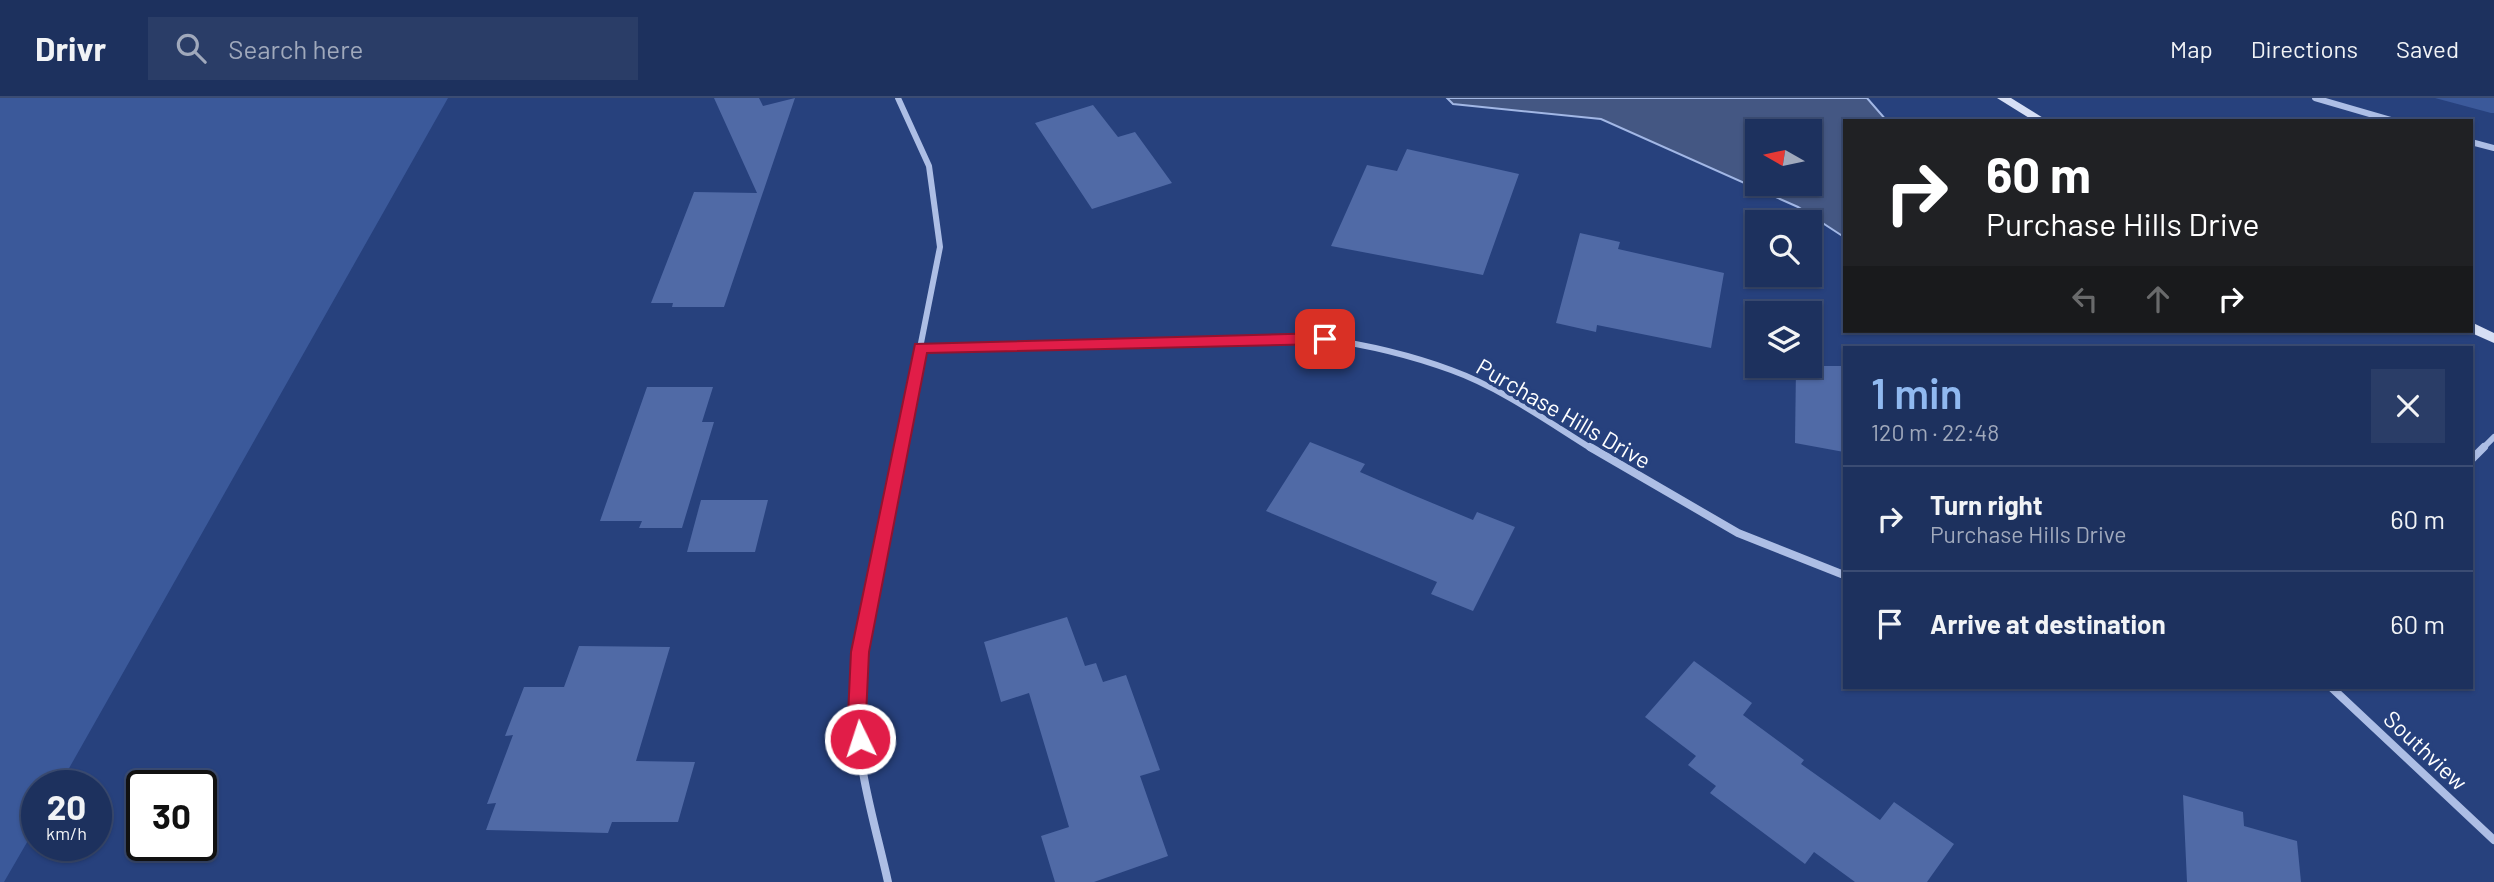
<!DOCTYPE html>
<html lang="en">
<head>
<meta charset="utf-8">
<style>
	:root { --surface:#1d315e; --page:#2a3d67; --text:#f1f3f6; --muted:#a0a9bc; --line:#3b4c73; --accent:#90b9f0 }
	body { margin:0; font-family:Barlow,sans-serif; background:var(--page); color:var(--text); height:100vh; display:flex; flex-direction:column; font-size:26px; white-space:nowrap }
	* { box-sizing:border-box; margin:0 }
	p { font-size:23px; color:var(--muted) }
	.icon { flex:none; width:38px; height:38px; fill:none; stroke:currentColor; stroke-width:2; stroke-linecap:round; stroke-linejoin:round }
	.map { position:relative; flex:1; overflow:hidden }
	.details { position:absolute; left:1843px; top:248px; width:630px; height:343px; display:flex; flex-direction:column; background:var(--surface); border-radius:0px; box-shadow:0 2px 5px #0004,0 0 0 2px var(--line) }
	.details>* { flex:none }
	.hud { position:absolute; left:1843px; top:21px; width:630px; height:214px; border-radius:0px; box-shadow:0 2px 5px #0004,0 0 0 2px var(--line); background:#202124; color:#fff; overflow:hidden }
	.needle { width:46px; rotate:279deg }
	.tools { position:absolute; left:1745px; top:21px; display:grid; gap:14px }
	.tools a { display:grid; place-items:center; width:77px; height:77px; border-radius:0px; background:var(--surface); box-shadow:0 2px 5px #0004,0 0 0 2px var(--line); font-size:35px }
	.speed { position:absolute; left:21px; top:672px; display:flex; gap:14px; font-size:35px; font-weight:700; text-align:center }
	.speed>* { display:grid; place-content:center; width:91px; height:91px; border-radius:50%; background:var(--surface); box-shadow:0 2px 5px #0004,0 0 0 2px var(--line); line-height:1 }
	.speed small { font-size:18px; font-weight:400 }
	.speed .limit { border:4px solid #111; border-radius:10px; background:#fff; color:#111 }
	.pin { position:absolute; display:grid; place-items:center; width:60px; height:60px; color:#fff; margin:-30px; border-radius:14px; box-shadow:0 4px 10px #0006 }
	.me { position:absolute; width:77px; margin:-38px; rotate:356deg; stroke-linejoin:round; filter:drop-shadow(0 0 5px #0008) }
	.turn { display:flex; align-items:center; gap:24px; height:147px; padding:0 28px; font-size:32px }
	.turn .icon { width:91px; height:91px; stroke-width:2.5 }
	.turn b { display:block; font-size:49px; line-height:60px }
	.lanes { display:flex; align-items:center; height:66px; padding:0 28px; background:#0003; justify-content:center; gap:35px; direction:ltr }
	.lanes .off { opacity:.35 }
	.round { display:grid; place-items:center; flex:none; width:74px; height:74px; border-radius:0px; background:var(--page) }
	.head { display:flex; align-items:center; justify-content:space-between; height:119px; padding:0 28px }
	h1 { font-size:42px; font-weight:600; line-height:52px; color:var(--accent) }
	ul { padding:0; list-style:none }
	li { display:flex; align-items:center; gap:21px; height:105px; padding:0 28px; border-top:2px solid var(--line) }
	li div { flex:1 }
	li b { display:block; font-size:26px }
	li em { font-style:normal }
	header { display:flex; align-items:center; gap:42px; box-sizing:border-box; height:98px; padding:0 35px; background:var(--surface); border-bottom:2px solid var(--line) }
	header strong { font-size:33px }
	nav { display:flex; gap:38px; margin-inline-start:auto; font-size:24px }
	.search { width:490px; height:63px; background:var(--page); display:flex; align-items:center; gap:18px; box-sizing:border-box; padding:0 24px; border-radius:0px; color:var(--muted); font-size:26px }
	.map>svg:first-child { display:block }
	.green { fill:#3b599a }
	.water { fill:#445783; stroke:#a2b7e5; stroke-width:2; fill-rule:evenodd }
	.building { fill:#506aa6 }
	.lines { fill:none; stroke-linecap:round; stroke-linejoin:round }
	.minor-far1 { stroke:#adbee5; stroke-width:6 }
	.minor { stroke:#adbee5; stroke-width:8 }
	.secondary { fill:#d6dff5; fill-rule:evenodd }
	.route { fill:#e11d48; stroke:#92132f; stroke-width:2 }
	.labels { text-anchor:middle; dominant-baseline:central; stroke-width:7; stroke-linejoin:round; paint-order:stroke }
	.street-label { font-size:23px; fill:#fff; stroke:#27417d }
</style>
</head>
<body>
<header>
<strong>Drivr</strong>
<div class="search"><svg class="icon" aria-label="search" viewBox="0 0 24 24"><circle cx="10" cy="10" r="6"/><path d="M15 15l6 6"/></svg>Search here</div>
<nav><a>Map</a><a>Directions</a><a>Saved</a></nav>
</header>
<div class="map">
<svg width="2494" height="784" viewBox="0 0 2494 784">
	<rect width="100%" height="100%" fill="#27417d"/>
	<g class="green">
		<polygon points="0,0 448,0 59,688 37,688 37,727 4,784 0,784"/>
		<polygon points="2435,0 2494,0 2494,15 2491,15"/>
	</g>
	<path class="water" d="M1447,0H1867L1887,23H1844V139L1798,109L1601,21L1453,6ZM1757,33H1810V86H1757Z"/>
	<g class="building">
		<polygon points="714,0 759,0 763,8 795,0 724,209 672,209 673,205 651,205 694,94 757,95"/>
		<polygon points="1093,7 1118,39 1135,34 1172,85 1092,111 1035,25"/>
		<polygon points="1407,51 1519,76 1483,177 1331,148 1367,67 1397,73"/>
		<polygon points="1580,135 1620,144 1618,151 1724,175 1711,250 1597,227 1596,234 1556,225"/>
		<polygon points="1796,268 1844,268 1844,354 1795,345"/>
		<polygon points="647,289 713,289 702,324 714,324 682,430 639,430 642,423 600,423"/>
		<polygon points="1310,344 1365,366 1360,374 1413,397 1473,422 1477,414 1515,429 1473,513 1431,496 1437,484 1266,413"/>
		<polygon points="701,402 768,402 755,454 687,454"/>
		<polygon points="1067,519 1085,568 1096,565 1103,584 1126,577 1160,672 1140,678 1168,758 1094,784 1055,784 1041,738 1069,729 1029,595 1001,604 984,544"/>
		<polygon points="579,548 670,549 636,663 695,664 678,724 612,724 608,735 486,732 496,705 487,706 513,637 505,638 524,589 564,589"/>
		<polygon points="1694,563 1752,605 1743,617 1804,662 1801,666 1880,722 1894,704 1954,746 1927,784 1855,784 1814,754 1805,766 1710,695 1716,688 1688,667 1696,658 1645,619"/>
		<polygon points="2183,697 2243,714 2244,728 2297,743 2301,784 2187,784"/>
	</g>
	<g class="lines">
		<g class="minor-far1">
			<polyline points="898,0 929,68 940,149 900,351"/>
			<polyline points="2315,0 2394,23"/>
			<polyline points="2471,44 2494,50"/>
			<path d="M921,250L1325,241C1368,247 1410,257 1451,272C1501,290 1547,323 1592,351"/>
			<polyline points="2482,351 2494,339"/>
		</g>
		<g class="minor">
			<polyline points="1590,349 1738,435 1844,477"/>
			<polyline points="2471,362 2484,349"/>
			<polyline points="2332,590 2494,742"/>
			<path d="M888,784C876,730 858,673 857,617C856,532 884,433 900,349"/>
		</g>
		<g class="secondary">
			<polygon points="1997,0 2011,0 2048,23 2034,23"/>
			<polygon points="2471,224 2494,235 2494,245 2467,233 2471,233"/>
		</g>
	</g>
	<polygon class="route" points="1325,235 1333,241 1325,246 927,255 869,554 866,618 869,641 866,647 860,650 853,647 848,618 851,554 915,246"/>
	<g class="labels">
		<g class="street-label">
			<text transform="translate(1564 315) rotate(30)">Purchase Hills Drive</text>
			<text transform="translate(2426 652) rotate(43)">Southview</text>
		</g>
	</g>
</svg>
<div class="tools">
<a><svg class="needle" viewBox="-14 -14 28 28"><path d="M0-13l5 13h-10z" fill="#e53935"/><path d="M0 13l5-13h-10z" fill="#a0a9bc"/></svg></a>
<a><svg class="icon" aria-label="search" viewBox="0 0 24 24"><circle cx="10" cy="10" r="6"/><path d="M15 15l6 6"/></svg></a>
<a><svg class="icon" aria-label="layers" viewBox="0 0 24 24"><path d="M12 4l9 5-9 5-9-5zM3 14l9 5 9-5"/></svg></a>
</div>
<div class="speed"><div>20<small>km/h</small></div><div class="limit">30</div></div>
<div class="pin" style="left:1325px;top:241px;background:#d93025"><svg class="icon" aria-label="arrive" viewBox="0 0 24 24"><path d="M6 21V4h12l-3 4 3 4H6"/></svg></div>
<svg class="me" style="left:860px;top:641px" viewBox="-20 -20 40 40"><circle r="17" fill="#e11d48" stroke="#fff" stroke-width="3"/><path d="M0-11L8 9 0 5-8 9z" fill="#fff"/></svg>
<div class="hud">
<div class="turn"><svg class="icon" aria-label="right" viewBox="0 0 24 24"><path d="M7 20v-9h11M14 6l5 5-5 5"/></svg><div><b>60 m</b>Purchase Hills Drive</div></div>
<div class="lanes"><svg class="icon off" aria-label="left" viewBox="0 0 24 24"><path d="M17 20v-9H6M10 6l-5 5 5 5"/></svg><svg class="icon off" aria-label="ahead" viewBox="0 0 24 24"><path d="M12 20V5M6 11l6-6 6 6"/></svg><svg class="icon" aria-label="right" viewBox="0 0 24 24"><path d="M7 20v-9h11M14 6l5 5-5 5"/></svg></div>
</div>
<section class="details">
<div class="head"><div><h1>1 min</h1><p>120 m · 22:48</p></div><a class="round"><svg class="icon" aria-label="close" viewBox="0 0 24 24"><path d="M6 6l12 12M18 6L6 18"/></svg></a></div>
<ul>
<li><svg class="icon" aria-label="right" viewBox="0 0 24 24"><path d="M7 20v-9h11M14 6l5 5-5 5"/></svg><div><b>Turn right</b><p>Purchase Hills Drive</p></div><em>60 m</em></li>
<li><svg class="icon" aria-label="arrive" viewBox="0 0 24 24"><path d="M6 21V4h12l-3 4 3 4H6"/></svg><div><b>Arrive at destination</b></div><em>60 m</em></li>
</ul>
</section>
</div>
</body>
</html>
